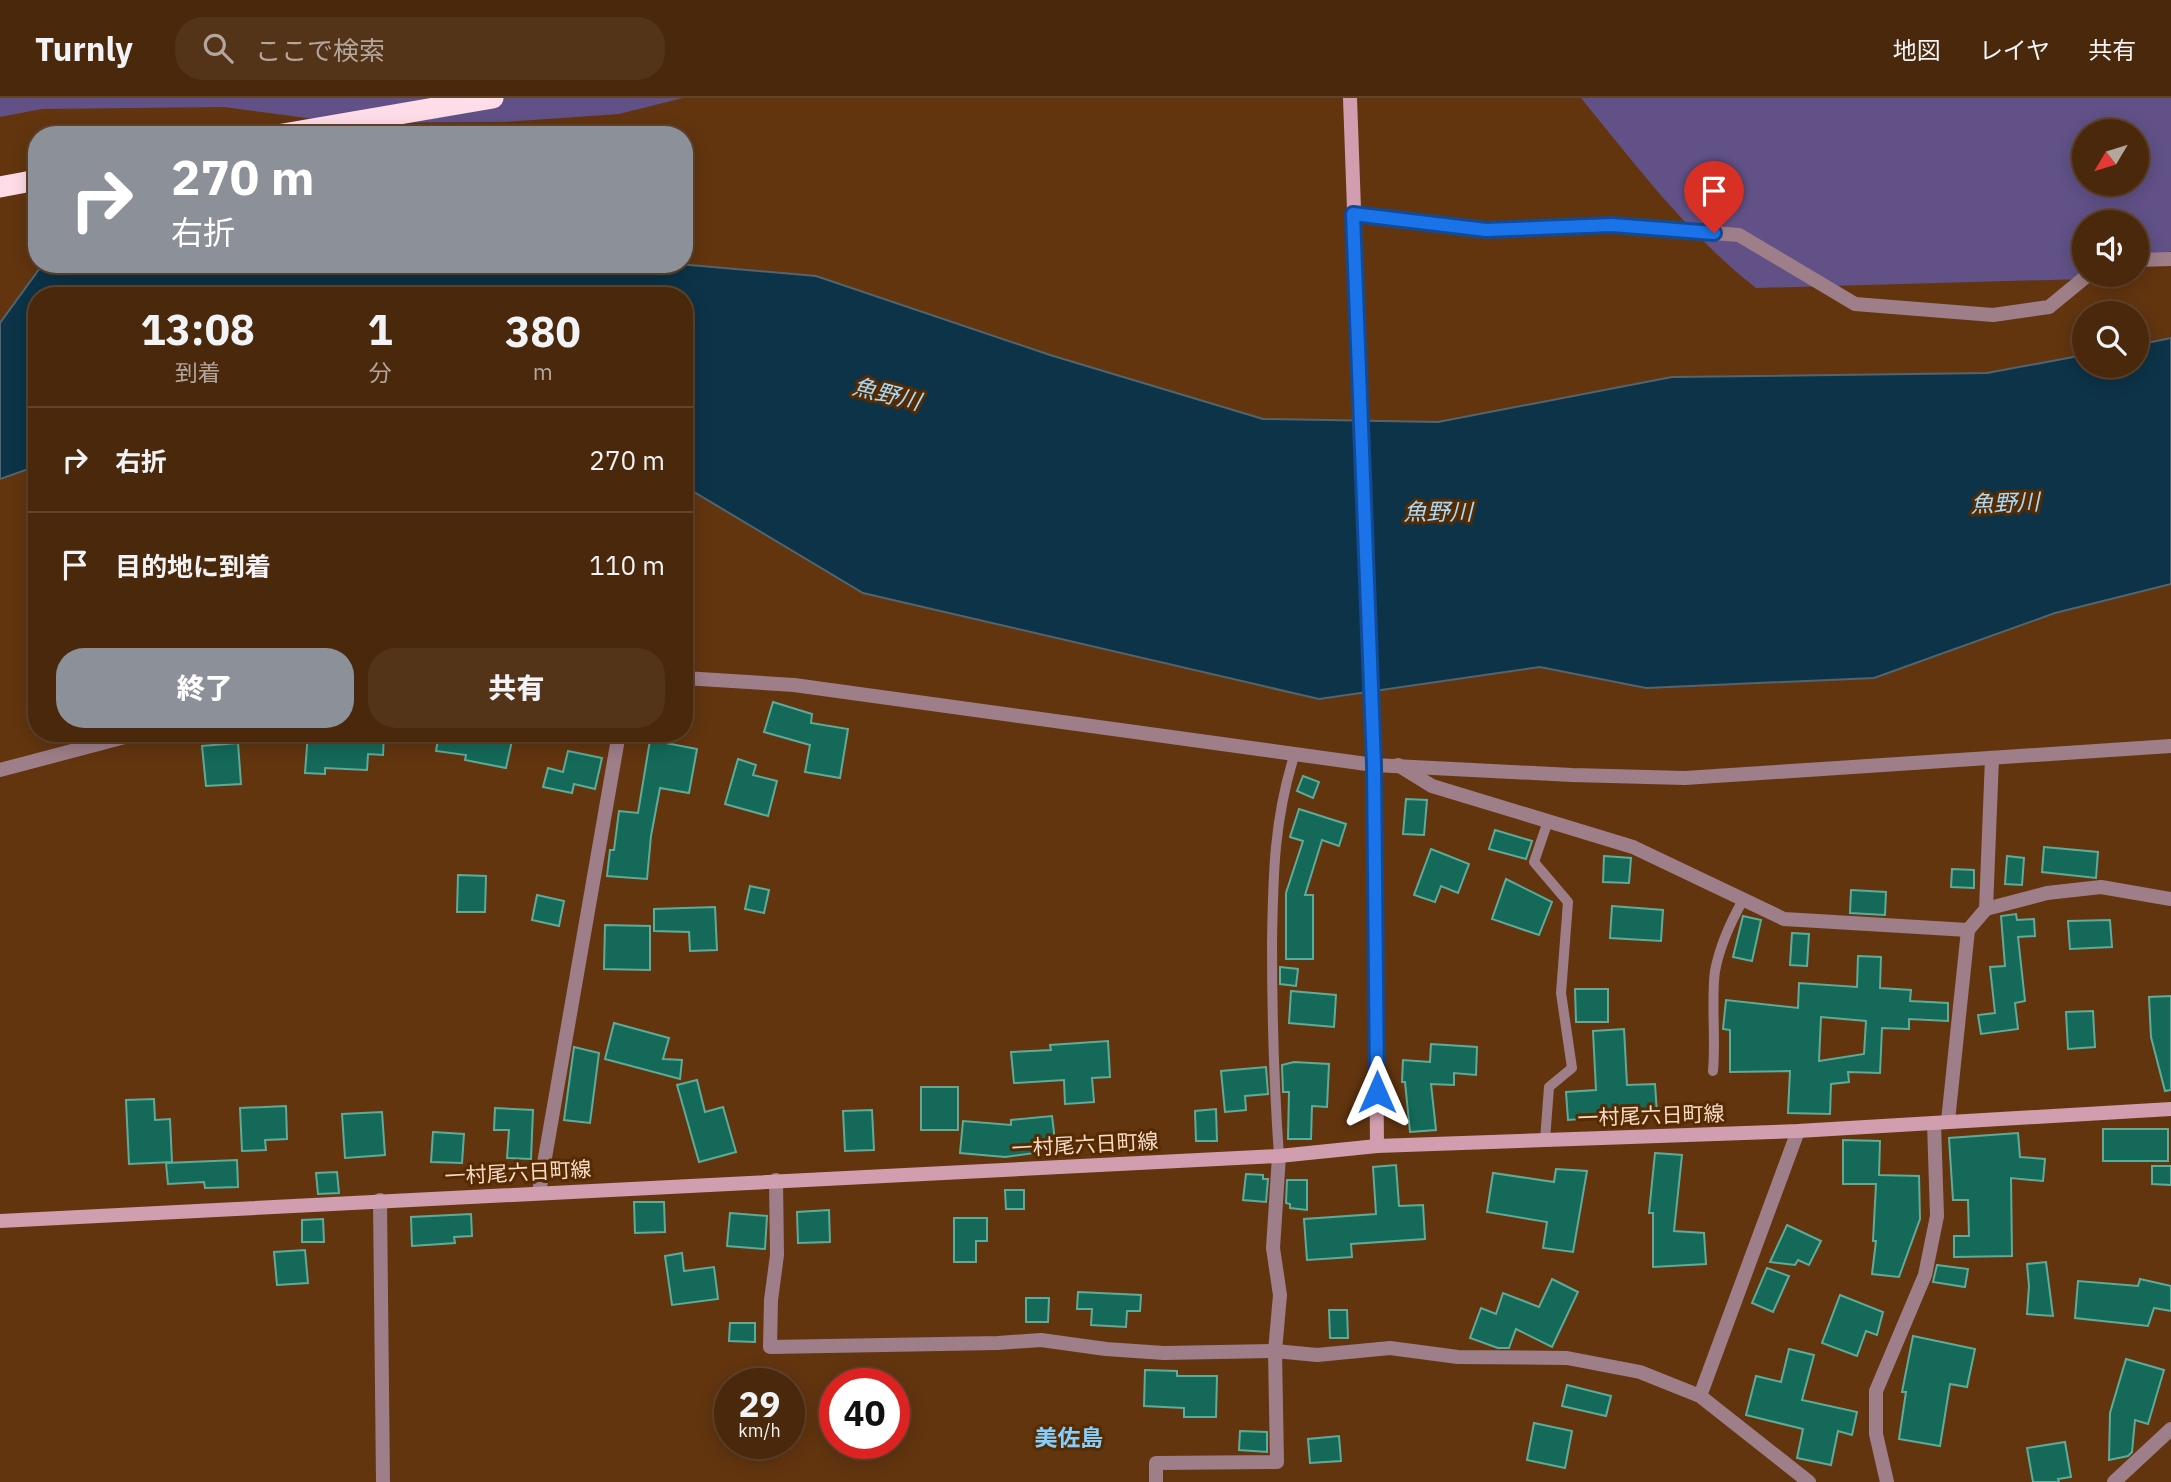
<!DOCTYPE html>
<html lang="ja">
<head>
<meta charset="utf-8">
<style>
	:root { --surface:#4a280b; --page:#543419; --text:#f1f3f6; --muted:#b2a69d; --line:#61442c; --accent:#8c9099 }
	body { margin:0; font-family:"IBM Plex Sans","Noto Sans JP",sans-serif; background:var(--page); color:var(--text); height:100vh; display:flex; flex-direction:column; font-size:26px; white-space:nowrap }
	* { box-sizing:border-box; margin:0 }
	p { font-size:23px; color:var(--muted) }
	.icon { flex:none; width:38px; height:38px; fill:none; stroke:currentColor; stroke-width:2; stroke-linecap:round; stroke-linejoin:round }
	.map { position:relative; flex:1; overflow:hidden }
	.details { position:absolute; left:28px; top:189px; width:665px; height:455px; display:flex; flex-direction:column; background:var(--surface); border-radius:28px; box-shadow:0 4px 18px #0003,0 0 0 2px var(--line) }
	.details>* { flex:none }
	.guide { position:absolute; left:28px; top:28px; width:665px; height:147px; border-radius:28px; box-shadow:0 4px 18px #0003,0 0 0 2px var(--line); background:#8c9099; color:#fff; overflow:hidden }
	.needle { width:46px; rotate:232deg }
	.fabs { position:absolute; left:2072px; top:21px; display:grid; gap:14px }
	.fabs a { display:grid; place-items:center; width:77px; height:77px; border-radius:50%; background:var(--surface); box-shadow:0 4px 18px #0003,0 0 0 2px var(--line); font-size:35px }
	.speed { position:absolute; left:714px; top:1270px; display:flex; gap:14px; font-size:35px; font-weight:700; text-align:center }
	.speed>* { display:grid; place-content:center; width:91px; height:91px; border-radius:50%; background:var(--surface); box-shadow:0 4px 18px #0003,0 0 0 2px var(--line); line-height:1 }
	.speed small { font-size:18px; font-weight:400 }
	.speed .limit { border:10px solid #d22; background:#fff; color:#111 }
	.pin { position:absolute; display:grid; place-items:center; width:60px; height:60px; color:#fff; margin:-72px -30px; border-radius:50% 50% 50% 0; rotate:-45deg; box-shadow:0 0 7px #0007 }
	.pin .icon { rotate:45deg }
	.me { position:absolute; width:77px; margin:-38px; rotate:0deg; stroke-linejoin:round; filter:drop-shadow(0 0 5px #0008) }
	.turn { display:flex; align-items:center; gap:24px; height:147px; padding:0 28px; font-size:32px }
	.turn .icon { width:91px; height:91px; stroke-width:2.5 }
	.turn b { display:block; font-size:49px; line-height:60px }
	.eta { display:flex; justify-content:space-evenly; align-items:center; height:119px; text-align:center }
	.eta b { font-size:42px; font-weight:800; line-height:49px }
	.action { display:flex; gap:14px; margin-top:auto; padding:14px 28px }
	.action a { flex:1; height:80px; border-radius:28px; background:var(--accent); color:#fff; font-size:28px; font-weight:800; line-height:80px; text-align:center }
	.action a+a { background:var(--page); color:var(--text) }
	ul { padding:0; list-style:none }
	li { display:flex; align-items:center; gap:21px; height:105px; padding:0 28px; border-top:2px solid var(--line) }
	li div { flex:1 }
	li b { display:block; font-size:26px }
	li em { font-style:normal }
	header { display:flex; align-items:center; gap:42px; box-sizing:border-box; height:98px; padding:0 35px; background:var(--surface); border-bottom:2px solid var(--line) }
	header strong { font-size:33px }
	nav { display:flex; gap:38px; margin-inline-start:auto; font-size:24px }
	.search { width:490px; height:63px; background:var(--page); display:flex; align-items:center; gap:18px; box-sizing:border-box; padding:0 24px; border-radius:28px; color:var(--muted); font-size:26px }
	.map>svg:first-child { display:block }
	.green { fill:#615187; fill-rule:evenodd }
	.water { fill:#0c3348; stroke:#52656e; stroke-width:2 }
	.building { fill:#146959; stroke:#5fab99; stroke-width:2; fill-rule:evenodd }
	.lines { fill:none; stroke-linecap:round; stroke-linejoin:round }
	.lane { stroke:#9e7e88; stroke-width:10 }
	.street { stroke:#9e7e88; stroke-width:14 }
	.secondary { stroke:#d19eaf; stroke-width:14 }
	.highway { stroke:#fedde8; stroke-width:21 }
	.route-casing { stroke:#114b97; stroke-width:18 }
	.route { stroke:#1a73e8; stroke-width:12 }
	.labels { text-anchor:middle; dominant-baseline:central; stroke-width:6; stroke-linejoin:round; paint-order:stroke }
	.street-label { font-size:21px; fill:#f6dbc8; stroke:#562b02 }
	.water-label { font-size:23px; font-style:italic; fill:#a3dafd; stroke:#562b02 }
	.neighbourhood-label { font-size:23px; font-weight:bold; fill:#84cffe; stroke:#562b02 }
</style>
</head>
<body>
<header>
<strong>Turnly</strong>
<div class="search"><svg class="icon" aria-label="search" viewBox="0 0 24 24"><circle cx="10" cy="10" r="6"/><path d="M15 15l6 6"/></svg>ここで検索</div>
<nav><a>地図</a><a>レイヤ</a><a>共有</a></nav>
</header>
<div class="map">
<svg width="2171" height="1384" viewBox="0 0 2171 1384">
	<rect width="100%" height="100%" fill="#62350f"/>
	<g class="green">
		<polygon points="0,0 683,0 619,16 503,24 343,25 224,9 42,11 0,19"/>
		<path d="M1581,0H2171V153L2137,171V124H2084V177H2125L2120,180L1756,190C1688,137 1636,67 1581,0ZM2084,33H2137V86H2084Z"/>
	</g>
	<polygon class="water" points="43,166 678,166 816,178 1050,257 1263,321 1438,324 1672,279 1987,275 2084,257 2084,268 2137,268 2137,247 2171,240 2171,486 2055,515 1874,580 1646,590 1540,569 1319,601 863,495 684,388 684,198 37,198 37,368 0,381 0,225"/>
	<g class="building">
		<polygon points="773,604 812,616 811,625 848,631 840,680 805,674 810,647 764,634"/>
		<polygon points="308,635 384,635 383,657 368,656 367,672 325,670 325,676 305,675"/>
		<polygon points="439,635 513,638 506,670 465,662 466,657 436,653"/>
		<polygon points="650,642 697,651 689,695 660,690 651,738 647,781 607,778 610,752 614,752 619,713 638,715"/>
		<polygon points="238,645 241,686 206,688 202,648"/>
		<polygon points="568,653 602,660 595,691 574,686 572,695 543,689 548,670 563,674"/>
		<polygon points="738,661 756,667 753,677 777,683 768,718 725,706"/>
		<polygon points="1303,678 1319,684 1313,700 1297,693"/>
		<polygon points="1406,701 1427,702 1424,737 1403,736"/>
		<polygon points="1299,711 1346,726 1339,748 1322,742 1305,797 1313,797 1313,861 1286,861 1286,795 1303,743 1290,739"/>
		<polygon points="1495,732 1532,743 1526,761 1489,751"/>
		<polygon points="2044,749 2098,754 2096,780 2042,774"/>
		<polygon points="1431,751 1469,766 1458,795 1441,788 1435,804 1414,797"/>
		<polygon points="1604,758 1631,760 1629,785 1603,784"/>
		<polygon points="2007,758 2024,760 2022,787 2005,786"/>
		<polygon points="1952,771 1974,772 1974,790 1951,789"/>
		<polygon points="458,777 486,778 485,814 457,814"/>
		<polygon points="1506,781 1552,804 1539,837 1492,821"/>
		<polygon points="750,788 769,792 764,815 745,811"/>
		<polygon points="1851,792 1886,794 1885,817 1850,815"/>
		<polygon points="537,797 564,803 559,828 532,822"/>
		<polygon points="1612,808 1663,812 1661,843 1610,840"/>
		<polygon points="715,809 717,852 690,853 689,834 654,833 654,811"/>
		<polygon points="2016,816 2017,822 2034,821 2035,838 2018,839 2025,903 2015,905 2018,931 1981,936 1978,917 1995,915 1990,869 2005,868 2001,818"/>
		<polygon points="1743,818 1761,822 1752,863 1733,859"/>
		<polygon points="2110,822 2112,849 2070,851 2068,823"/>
		<polygon points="605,827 650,828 650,872 604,871"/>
		<polygon points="1792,835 1809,836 1807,868 1790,867"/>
		<path d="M1858,858L1881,859L1880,890L1911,892L1910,903L1948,905V923L1909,921V931L1882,930L1880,975L1848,974L1849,984L1831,986L1830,1016L1788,1015L1790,973L1730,974V932L1723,931L1726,902L1798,910L1799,885L1857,889ZM1821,919L1866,923L1864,956L1819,963Z"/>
		<polygon points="1280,869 1298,871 1296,888 1280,886"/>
		<polygon points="1575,891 1608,891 1608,924 1576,924"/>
		<polygon points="1291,893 1336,897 1334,929 1289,925"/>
		<polygon points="2171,898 2171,992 2165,993 2151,939 2149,899"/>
		<polygon points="2093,913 2095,949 2068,951 2066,914"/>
		<polygon points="614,925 669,940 663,961 682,962 680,981 605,961"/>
		<polygon points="1624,931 1627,987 1655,986 1657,1015 1568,1022 1566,994 1596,992 1593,933"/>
		<polygon points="1108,943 1110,979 1092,980 1094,1004 1065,1006 1064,982 1014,985 1011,954 1051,952 1050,947"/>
		<polygon points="1431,946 1477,949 1476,977 1454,975 1454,987 1431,986 1436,1032 1410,1034 1405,984 1402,984 1403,962 1430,964"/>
		<polygon points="574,949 599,955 590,1025 564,1022"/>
		<polygon points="1294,964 1329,966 1327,1009 1312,1008 1311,1041 1288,1041 1289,994 1283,994 1282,967"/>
		<polygon points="1266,969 1268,996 1245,998 1246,1012 1225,1014 1221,973"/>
		<polygon points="697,982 705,1014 723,1009 736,1054 699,1064 677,987"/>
		<rect x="921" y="989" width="37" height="43"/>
		<polygon points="154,1001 155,1022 170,1021 172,1064 129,1066 126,1002"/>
		<polygon points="286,1008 287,1041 265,1042 266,1052 242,1053 240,1010"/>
		<polygon points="495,1010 533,1012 531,1061 507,1060 509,1032 494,1032"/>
		<polygon points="1216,1011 1217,1043 1196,1043 1195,1013"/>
		<polygon points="872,1012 874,1052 845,1053 843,1013"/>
		<polygon points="382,1014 385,1057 345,1060 342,1016"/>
		<polygon points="1052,1018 1055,1043 1034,1046 1035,1055 1005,1059 960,1055 963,1023 1011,1027 1011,1022"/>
		<rect x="2103" y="1031" width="65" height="32"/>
		<polygon points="433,1034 464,1036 462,1065 431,1064"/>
		<polygon points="2018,1035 2020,1059 2045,1061 2043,1083 2011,1080 2012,1158 1954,1159 1954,1138 1969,1138 1968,1102 1953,1102 1949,1040"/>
		<polygon points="1843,1042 1880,1043 1879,1077 1919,1078 1920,1121 1899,1179 1872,1176 1876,1143 1873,1143 1876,1086 1843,1086"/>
		<polygon points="1655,1055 1682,1057 1674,1133 1704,1135 1706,1166 1653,1169 1653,1115 1649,1115"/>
		<polygon points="237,1062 238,1089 205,1090 204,1084 168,1086 166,1065"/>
		<polygon points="1396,1067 1399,1108 1423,1107 1425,1141 1351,1146 1352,1159 1307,1162 1304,1121 1376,1116 1373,1069"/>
		<polygon points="2152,1068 2171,1068 2171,1087 2152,1086"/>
		<polygon points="1556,1071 1587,1073 1573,1154 1543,1150 1547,1124 1487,1114 1493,1075 1554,1084"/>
		<polygon points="337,1074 339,1095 318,1096 316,1075"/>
		<polygon points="1246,1076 1263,1077 1263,1081 1268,1081 1266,1104 1243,1102"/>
		<polygon points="1287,1082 1307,1082 1307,1112 1290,1110 1290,1106 1286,1105"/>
		<polygon points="1005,1092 1024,1092 1024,1111 1006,1111"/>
		<polygon points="634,1104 664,1104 665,1134 635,1135"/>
		<polygon points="829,1112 830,1144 798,1145 797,1114"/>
		<polygon points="730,1115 767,1118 765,1151 727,1148"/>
		<polygon points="471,1116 472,1138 454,1139 455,1145 412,1148 411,1119"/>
		<polygon points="954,1120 987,1120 987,1143 976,1143 976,1164 954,1164"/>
		<polygon points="323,1121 324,1144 302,1144 302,1122"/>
		<polygon points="1787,1127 1821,1143 1809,1167 1798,1162 1795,1167 1770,1164"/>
		<polygon points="305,1152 308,1185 277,1187 274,1154"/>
		<polygon points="682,1155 684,1173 714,1169 718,1201 672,1207 665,1158"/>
		<polygon points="2046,1164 2053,1218 2027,1216 2029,1188 2027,1166"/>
		<polygon points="1937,1167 1968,1171 1965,1189 1933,1184"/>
		<polygon points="1767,1170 1789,1178 1773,1214 1752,1205"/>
		<polygon points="1552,1181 1578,1194 1552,1249 1516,1231 1509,1250 1498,1250 1470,1240 1481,1210 1496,1216 1503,1195 1539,1209"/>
		<polygon points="2140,1181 2171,1188 2171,1213 2154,1210 2148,1228 2075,1220 2078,1183 2138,1188"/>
		<polygon points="1078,1194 1141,1197 1140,1213 1127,1213 1126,1229 1091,1227 1092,1211 1077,1211"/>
		<polygon points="1840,1197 1883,1214 1877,1237 1866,1233 1857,1258 1822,1245"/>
		<polygon points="1026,1200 1049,1200 1048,1224 1026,1224"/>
		<polygon points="1329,1212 1347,1212 1348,1240 1330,1240"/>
		<polygon points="730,1225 755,1225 755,1244 729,1243"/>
		<polygon points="1913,1238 1975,1251 1967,1289 1950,1286 1940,1348 1899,1341 1906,1294 1902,1294"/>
		<polygon points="1789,1251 1814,1257 1802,1302 1857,1314 1852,1337 1838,1333 1831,1367 1797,1360 1803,1331 1746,1317 1756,1278 1781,1284"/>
		<polygon points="2126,1261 2164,1272 2148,1326 2135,1322 2132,1354 2128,1358 2109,1362 2110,1315"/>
		<polygon points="1145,1272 1177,1273 1177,1278 1217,1278 1216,1319 1184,1319 1184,1310 1144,1308"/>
		<polygon points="1567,1287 1611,1298 1606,1318 1562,1308"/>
		<polygon points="1534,1325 1572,1333 1565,1370 1527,1362"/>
		<polygon points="1240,1333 1267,1334 1267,1354 1239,1352"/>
		<polygon points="1339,1338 1341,1363 1310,1365 1308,1341"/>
		<polygon points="2065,1344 2071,1379 2058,1381 2059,1384 2033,1384 2027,1350"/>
	</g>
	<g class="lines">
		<g class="lane">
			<path d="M1713,973C1716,943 1711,900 1715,873C1720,847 1730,825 1743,802"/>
			<polyline points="1545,1042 1549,989 1572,970 1561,895 1568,804 1534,764 1548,723"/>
			<path d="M1279,1058C1274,987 1272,916 1272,845C1273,777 1274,720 1295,655"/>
		</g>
		<g class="street">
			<polyline points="1353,116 1486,132 1612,127 1739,137 1855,206 1993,217 2049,209 2088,177"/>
			<polyline points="2137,162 2171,161"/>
			<polyline points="684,580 794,587 1374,667 1572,677 1685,680 2171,648"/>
			<polyline points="1398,667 1432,688 1633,749 1784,821 1968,832"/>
			<polyline points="0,672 140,635"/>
			<polyline points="1986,811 2047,795 2101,789 2171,801"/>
			<polyline points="1948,1023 1968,832 1986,811 1992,660"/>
			<polyline points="776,1082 777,1157 771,1202 770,1249 998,1245 1041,1242 1106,1251 1164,1255 1275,1253 1317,1257 1390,1250 1458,1259 1567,1260 1640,1274 1700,1298 1809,1384"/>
			<polyline points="539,1094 619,635"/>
			<polyline points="380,1102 383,1384"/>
			<polyline points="1700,1298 1798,1033"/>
			<polyline points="1156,1384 1156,1365 1277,1364 1275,1253 1280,1197 1273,1150 1279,1058"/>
			<polyline points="1887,1384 1876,1336 1876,1293 1925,1177 1937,1118 1934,1025"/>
			<polyline points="2114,1384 2171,1331"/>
		</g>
		<g class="secondary">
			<polyline points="1350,0 1374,667 1377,1048"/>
			<polyline points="0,1123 1279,1058 1377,1048 1798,1033 2171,1011"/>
		</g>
		<g class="highway">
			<polyline points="277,37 493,0"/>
			<polyline points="0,89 37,82"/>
		</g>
	</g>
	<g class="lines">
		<defs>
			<polyline id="route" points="1377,994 1374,667 1353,116 1486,132 1612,127 1714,135"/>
		</defs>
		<use href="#route" class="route-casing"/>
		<use href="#route" class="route"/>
	</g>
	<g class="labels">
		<g class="street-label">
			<text transform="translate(1651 1017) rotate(-2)">一村尾六日町線</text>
			<text transform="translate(1085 1046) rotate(-3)">一村尾六日町線</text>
			<text transform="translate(518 1074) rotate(-3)">一村尾六日町線</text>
		</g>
		<g class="water-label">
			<text transform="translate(887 295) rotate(14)">魚野川</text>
			<text transform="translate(2005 404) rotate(-2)">魚野川</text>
			<text x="1438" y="413">魚野川</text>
		</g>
		<g class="neighbourhood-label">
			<text x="1069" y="1339">美佐島</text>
		</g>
	</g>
</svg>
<div class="fabs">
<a><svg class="needle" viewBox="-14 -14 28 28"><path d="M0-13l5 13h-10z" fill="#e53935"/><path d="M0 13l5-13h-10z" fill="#b2a69d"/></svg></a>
<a><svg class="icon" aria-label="sound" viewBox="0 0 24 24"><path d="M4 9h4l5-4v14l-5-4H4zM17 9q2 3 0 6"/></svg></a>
<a><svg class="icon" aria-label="search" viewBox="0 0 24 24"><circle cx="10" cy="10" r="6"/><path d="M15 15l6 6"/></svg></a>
</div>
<div class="speed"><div>29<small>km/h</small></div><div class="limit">40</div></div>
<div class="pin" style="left:1714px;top:135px;background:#d93025"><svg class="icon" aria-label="arrive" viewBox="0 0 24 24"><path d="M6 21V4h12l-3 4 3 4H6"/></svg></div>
<svg class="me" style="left:1377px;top:994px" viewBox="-20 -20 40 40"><path d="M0-17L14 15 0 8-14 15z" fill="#1a73e8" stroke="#fff" stroke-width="4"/></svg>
<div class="guide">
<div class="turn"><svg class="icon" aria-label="right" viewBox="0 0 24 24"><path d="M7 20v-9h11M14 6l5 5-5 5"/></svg><div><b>270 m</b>右折</div></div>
</div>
<section class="details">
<div class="eta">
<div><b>13:08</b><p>到着</p></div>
<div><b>1</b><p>分</p></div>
<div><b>380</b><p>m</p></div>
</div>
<ul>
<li><svg class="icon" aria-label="right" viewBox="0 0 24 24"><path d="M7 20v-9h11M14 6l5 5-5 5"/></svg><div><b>右折</b></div><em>270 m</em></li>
<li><svg class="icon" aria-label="arrive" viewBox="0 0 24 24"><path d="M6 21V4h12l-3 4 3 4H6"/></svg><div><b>目的地に到着</b></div><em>110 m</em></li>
</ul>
<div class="action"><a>終了</a><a>共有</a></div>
</section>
</div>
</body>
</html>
